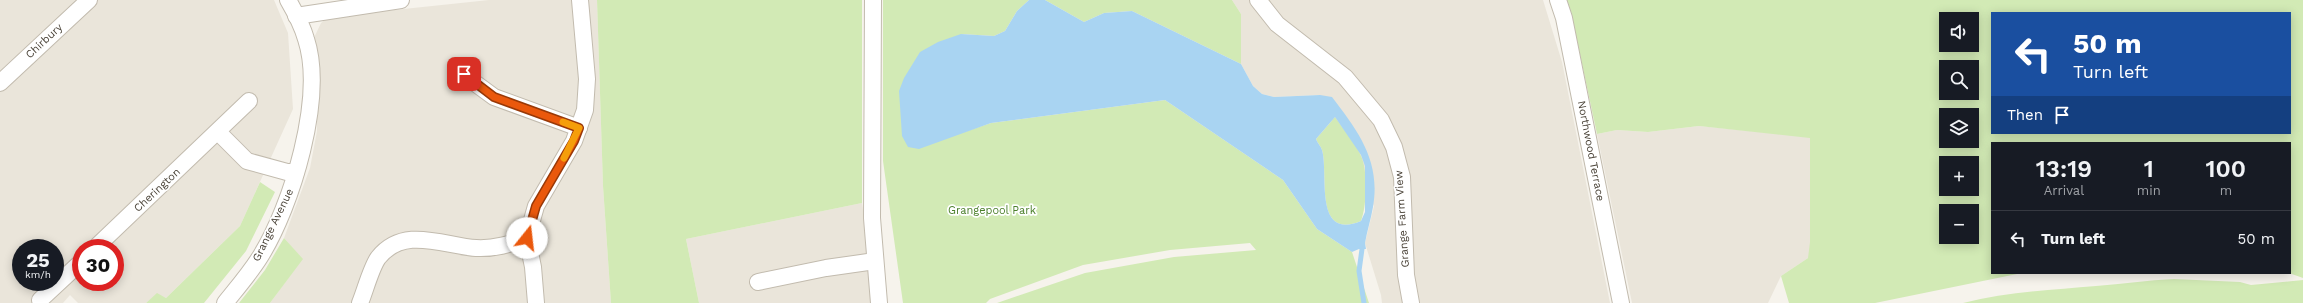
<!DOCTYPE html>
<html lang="en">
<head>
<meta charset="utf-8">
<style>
	:root { --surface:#171b24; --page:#242831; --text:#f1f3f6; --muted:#9ea1a6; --line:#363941 }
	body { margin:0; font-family:"Work Sans",sans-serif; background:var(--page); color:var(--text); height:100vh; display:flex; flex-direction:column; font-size:15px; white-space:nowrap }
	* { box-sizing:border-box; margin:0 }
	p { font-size:13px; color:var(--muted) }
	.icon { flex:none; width:22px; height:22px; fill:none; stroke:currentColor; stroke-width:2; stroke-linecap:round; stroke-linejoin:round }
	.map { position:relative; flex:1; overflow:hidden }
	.panel { position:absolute; left:1991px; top:142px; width:300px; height:132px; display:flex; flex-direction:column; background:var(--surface); border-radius:0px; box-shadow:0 2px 10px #0003 }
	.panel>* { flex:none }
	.hud { position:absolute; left:1991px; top:12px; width:300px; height:122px; border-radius:0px; box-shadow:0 2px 10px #0003; background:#1a4fa0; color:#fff; overflow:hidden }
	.controls { position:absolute; left:1939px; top:12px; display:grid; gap:8px }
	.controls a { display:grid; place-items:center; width:40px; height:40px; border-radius:0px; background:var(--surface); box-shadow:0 2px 10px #0003; font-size:20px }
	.speed { position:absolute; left:12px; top:239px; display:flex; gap:8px; font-size:20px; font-weight:700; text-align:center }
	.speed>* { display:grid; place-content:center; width:52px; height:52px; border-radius:50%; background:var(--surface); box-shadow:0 2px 10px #0003; line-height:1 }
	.speed small { font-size:10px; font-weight:400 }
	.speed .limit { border:6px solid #d22; background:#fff; color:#111 }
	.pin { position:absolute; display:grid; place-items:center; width:34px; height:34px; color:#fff; margin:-17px; border-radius:8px; box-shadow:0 2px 6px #0006 }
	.me { position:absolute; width:44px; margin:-22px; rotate:16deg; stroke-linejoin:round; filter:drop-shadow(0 0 3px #0008) }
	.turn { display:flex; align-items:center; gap:14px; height:84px; padding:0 16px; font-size:18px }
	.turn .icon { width:52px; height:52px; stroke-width:2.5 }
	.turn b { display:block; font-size:28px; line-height:34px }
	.then { display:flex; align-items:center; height:38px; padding:0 16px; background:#0003; gap:8px; font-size:15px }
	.eta { display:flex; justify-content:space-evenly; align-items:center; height:68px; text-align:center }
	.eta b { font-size:24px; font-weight:600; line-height:28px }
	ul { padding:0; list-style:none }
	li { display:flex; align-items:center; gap:12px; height:56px; padding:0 16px; border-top:1px solid var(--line) }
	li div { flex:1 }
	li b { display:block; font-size:15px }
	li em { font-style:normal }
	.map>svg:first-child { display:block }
	.residential { fill:#eae5da; fill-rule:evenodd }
	.green { fill:#d2eab5; fill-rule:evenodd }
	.water { fill:#a9d4f2; fill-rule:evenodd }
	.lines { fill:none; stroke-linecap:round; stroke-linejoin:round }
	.stream { stroke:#a9d4f2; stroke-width:5 }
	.street-casing { stroke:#c2bbae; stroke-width:18 }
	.street { stroke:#fff; stroke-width:16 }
	.route-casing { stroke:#983908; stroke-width:10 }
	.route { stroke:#ea580c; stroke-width:7 }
	.slow { stroke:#f59e0b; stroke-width:7 }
	.labels { text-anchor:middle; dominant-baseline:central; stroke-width:3.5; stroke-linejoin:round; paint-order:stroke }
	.street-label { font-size:11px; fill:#4b4439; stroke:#fff }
	.park-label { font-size:11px; fill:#4a7f2a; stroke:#fff }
</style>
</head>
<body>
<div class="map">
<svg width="2303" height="303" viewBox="0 0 2303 303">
	<rect width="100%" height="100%" fill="#f6f3ec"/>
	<g class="residential">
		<path d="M0,0H274L288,33L293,109L240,226L166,298L157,294L146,303H78L70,295L63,303H0ZM21,248H55V282H21ZM81,248H115V282H81Z"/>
		<polygon points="489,0 597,0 603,186 611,303 270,303 302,259 284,238 310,168 317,131 317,87 312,42 321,23 328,17"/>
		<polygon points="1232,0 1543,0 1562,62 1610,303 1382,303 1381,295 1365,243 1374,206 1320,95 1274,97 1262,94 1253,86 1241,64 1241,14"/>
		<path d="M1699,126L1992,155L1972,211H1946L1808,258L1781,276L1768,303H1632L1597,134L1617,130L1648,132ZM1946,163H1972V189H1946Z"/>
		<polygon points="862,203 877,303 699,303 686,239"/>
	</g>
	<g class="green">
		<polygon points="597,0 862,0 862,203 686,239 699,303 611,303 603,186"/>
		<polygon points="883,0 1029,0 1017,11 1005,31 994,36 961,34 961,133 991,123 1165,100 1283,180 1317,229 1352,252 1369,303 997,303 1085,273 1174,257 1256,250 1250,243 1170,250 1083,265 990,299 986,303 903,303 883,161"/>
		<polygon points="1045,0 1232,0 1241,14 1241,64 1132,11 1104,13 1084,22"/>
		<path d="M1566,0H2303V278L2289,273L2290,143H1992V273H2022L1875,303H1789L1781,276L1808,258L1810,242V138L1699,126L1648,132L1617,130L1597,134L1575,31ZM1992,13H2290V133H1992ZM1946,19H1972V45H1946ZM1946,67H1972V93H1946ZM1946,115H1972V141H1946ZM1946,163H1972V189H1946ZM1946,211H1972V237H1946Z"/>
		<path d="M1335,117C1343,129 1355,142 1361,156C1368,171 1367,206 1361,221C1313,241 1329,174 1322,150C1321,146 1317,143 1316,139Z"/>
		<polygon points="260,182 275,192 246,251 204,303 146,303 157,293 166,298 240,226"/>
		<polygon points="284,238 303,259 270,303 239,303 265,270"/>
		<path d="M2174,279L2240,282L2251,285L2303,280V303H1963C2006,292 2051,290 2096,286C2122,284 2148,280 2174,279Z"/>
	</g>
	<path class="water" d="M1029,0H1045L1084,22L1104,13L1132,11L1241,64L1253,86L1262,94L1274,97L1320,95L1332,97C1358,131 1381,161 1373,207C1371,219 1367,231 1365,243L1366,249H1359L1352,252L1317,229L1283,180L1165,100L991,123L919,149L908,147L902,136L899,91L904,78L920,52L938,42L961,34L994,36L1005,31L1017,11ZM1335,117L1361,155L1365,166V212L1361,221C1313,241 1329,173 1322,150C1321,146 1317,143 1316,139Z"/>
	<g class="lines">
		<polyline class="stream" points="1362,249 1359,271 1364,303"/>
		<defs>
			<g id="street">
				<polyline points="873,0 872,218 879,303"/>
				<polyline points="1258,0 1277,24 1345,77 1381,120 1394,147 1402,177 1406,275 1411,303"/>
				<polyline points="1558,0 1564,18 1621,303"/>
				<polyline points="296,16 401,0"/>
				<polyline points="464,75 494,97 579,128"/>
				<polyline points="0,83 89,0"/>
				<polyline points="218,132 247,161 287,172 296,172"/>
				<polyline points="95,248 249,101"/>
				<polyline points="758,282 826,268 875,261"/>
				<polyline points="40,300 81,262"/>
				<path d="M225,303C237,288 250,273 260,257C292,206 325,97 306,39C302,25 295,12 288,0"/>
				<path d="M360,303C365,291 371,268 378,258C404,225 444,246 476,248C495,249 510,244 527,238"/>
				<polyline points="536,303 533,267 527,238 536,206 574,141 585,110 587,79 580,0"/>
			</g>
		</defs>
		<use href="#street" class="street-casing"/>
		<use href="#street" class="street"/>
	</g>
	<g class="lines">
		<defs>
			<polyline id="route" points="464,74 494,97 579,128 574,141 536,206 527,238"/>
		</defs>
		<use href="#route" class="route-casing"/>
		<use href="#route" class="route"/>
		<polyline class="slow" points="563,122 579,128 564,158"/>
	</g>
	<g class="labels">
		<g class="street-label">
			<text transform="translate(44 41) rotate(-43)">Chirbury</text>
			<text transform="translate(1591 151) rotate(79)">Northwood Terrace</text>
			<text transform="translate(157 190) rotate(-43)">Cherington</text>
			<text transform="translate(1402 219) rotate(-94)">Grange Farm View</text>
			<text transform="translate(273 225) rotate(-64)">Grange Avenue</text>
		</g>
		<g class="park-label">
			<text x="992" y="210">Grangepool Park</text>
		</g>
	</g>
</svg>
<div class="controls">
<a><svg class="icon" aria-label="sound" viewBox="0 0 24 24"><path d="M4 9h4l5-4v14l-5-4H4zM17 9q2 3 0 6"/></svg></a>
<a><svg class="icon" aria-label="search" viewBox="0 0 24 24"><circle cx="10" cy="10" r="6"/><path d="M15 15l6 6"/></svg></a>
<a><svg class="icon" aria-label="layers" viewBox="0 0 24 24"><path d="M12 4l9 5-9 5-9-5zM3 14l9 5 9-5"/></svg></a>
<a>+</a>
<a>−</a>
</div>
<div class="speed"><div>25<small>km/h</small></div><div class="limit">30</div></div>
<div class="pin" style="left:464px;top:74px;background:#d93025"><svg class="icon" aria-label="arrive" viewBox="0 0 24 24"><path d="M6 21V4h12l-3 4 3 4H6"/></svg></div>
<svg class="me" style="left:527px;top:238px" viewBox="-20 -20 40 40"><circle r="19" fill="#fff"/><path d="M0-13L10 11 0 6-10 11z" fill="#ea580c"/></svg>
<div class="hud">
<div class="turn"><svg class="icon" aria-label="left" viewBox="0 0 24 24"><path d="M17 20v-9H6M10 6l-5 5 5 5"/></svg><div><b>50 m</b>Turn left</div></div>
<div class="then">Then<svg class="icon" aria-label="arrive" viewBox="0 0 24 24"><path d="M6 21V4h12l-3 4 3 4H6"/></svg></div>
</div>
<section class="panel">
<div class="eta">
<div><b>13:19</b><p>Arrival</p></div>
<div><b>1</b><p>min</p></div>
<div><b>100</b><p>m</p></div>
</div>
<ul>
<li><svg class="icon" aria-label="left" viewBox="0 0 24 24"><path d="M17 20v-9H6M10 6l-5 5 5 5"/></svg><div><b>Turn left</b></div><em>50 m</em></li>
</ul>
</section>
</div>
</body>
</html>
